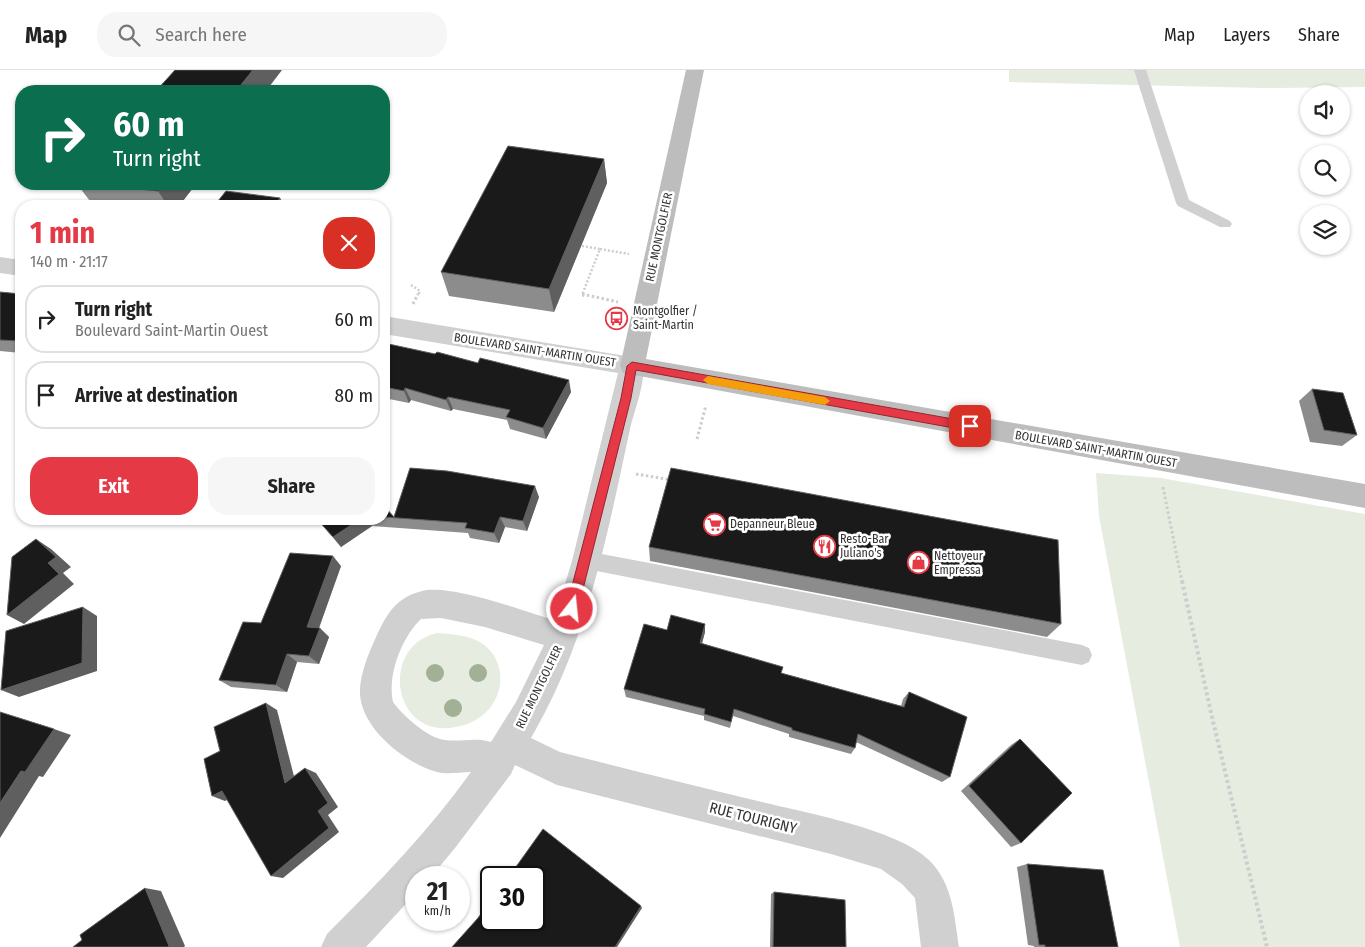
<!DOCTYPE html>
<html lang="en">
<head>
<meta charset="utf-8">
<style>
	:root { --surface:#fff; --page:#f6f6f6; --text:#222; --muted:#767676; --line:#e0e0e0; --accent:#e63946 }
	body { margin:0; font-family:"Fira Sans Condensed",sans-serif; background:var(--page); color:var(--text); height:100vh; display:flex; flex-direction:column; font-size:19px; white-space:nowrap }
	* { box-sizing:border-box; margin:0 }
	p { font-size:16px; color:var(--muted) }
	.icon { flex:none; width:28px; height:28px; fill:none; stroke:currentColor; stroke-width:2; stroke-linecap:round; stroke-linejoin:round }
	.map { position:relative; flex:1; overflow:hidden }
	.details { position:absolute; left:15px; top:130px; width:375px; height:325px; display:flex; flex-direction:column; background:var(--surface); border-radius:20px; box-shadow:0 1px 4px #0004 }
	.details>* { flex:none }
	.hud { position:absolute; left:15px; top:15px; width:375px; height:105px; border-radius:20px; box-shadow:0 1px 4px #0004; background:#0b6e4f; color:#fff; overflow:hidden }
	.controls { position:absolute; left:1300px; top:15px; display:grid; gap:10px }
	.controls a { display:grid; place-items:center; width:50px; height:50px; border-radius:50%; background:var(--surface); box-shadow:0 1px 4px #0004; font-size:25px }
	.speed { position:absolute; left:405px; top:796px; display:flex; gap:10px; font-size:25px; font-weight:700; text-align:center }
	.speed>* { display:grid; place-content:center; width:65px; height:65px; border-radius:50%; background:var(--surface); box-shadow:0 1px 4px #0004; line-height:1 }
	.speed small { font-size:12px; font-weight:400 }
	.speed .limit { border:2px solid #111; border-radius:8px; background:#fff; color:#111 }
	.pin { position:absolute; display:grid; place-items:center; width:42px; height:42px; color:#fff; margin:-21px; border-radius:10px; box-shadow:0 2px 8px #0006 }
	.me { position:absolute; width:55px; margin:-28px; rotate:16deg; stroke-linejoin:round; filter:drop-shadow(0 0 4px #0008) }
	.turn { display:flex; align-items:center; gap:18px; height:105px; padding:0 15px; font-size:22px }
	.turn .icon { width:65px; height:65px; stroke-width:2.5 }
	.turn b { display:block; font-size:35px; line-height:42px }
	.round { display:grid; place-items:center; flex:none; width:52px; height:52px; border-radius:20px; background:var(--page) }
	.headline { display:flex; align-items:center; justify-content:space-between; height:85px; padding:0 15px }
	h1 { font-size:30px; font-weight:700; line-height:38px; color:var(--accent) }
	.primary-button { display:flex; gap:10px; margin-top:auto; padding:10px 15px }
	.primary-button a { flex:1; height:58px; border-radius:20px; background:var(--accent); color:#fff; font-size:20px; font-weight:700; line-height:58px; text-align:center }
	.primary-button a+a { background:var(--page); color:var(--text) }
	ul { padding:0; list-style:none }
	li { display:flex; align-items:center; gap:15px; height:68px; margin:0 10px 8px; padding:0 5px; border:2px solid var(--line); border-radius:20px }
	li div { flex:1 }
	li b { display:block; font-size:19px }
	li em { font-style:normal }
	header { display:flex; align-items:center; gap:30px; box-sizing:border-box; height:70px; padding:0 25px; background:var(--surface); border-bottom:1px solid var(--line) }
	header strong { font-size:24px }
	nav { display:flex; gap:28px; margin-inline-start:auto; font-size:18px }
	.search { width:350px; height:45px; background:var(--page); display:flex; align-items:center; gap:12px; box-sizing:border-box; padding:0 18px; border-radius:20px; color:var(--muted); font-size:19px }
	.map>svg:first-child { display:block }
	.green { fill:#e6ecdf }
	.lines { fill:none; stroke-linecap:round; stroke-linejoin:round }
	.path-far2 { stroke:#cdcdcd; stroke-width:2.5; stroke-dasharray:2 2; stroke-linecap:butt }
	.path-far1 { stroke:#cdcdcd; stroke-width:3; stroke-dasharray:2.5 2.5; stroke-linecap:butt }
	.path { stroke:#cdcdcd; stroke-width:4; stroke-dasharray:3 3; stroke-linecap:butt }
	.lane { fill:#d0d0d0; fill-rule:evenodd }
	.street { fill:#d0d0d0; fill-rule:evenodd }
	.secondary { fill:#bdbdbd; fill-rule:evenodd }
	.tree { fill:#a2b095 }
	.wall { fill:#8c8c8c }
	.shaded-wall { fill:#5f5f5f }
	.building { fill:#1a1a1a; stroke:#5f5f5f }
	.route { fill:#e63946; stroke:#96252e }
	.slow { fill:#f59e0b }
	.labels { text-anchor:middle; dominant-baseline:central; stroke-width:5; stroke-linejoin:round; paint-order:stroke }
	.street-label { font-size:12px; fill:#333; stroke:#fff }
	.poi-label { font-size:12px; fill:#333; stroke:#fff; text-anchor:start }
	.near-street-label { font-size:15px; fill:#333; stroke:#fff }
</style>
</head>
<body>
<header>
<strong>Map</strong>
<div class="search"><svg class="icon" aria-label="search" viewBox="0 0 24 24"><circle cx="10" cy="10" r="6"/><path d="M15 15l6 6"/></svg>Search here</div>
<nav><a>Map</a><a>Layers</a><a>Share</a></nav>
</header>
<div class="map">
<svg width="1365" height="877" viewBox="0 0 1365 877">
	<rect width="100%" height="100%" fill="#fff"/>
	<g class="green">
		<polygon points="1009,0 1365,0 1365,17 1263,18 1009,12"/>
		<polygon points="1096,403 1161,408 1365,444 1365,877 1180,877 1099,446"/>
		<path d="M437,563C451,564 466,565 478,571C504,585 507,618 489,639C480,649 469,655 456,657C392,670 379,576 437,563Z"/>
	</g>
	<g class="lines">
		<g class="path-far2">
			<polyline points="582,176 600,179 582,225 585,226"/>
			<polyline points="600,179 629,184"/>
			<polyline points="411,215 420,221 418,226"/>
		</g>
		<g class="path-far1">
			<polyline points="582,224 618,232"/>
			<polyline points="413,234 418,224"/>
			<polyline points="697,369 706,335"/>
			<polyline points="636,404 672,410"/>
			<polyline points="1163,417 1182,512"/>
		</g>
		<polyline class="path" points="1182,511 1212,647 1267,877"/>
		<g class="lane">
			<polygon points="1134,0 1146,0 1189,130 1230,151 1232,154 1230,157 1220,157 1178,136 1176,133"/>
			<polygon points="586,481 1082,575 1089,578 1092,585 1089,592 1082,595 586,499 579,496 576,490 579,484"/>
		</g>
		<g class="street">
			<polygon points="0,187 21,190 21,206 0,203"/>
			<path d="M384,246L632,287L641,289C649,305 634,341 630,359C607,466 587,573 531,668L560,682C627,699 695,716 762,732C806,743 897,759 929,790C953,814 954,845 959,877H921L915,828L902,814L881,799L831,784L557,715L515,695L511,704L455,778L430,808H416V823L366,877H321L327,864C378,813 429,761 471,702C459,702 448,705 437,702C405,693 363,660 360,625C359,606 368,585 376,567C387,544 395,528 422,521C451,514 524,541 554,550L572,491L618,303L384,264ZM441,548L485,557L544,575L516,632L491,672C476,667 461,672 445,670C429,669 402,645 393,632C387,605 402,567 421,549Z"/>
		</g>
		<polygon class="secondary" points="686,0 704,0 646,289 1365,414 1365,438 623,303 620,296"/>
	</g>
	<g class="tree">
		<circle cx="435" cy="603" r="9"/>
		<circle cx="478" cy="603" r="9"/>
		<circle cx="453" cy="638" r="9"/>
	</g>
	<g class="wall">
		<polygon points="604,89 607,113 554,242 449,226 441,202"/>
		<polygon points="77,114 196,114 179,136 102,136 93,135"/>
		<polygon points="0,222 21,224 21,283 0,281"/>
		<polygon points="384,273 571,322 546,369 510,359 507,350 453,339 451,341 411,330 409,333 384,328"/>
		<polygon points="1312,319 1357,365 1342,376 1310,372 1299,331"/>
		<polygon points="539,427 527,461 505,457 499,473 470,468 468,463 372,456 341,477 317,449 384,449 384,436 394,447"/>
		<polygon points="649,477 1061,554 1047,567 650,491"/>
		<polygon points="341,496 319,558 329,567 319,594 297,592 287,622 231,617 219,610 261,553"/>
		<polygon points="705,554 705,562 702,573 781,603 901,636 903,629 909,622 950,707 942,712 856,672 855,678 851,684 789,667 789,664 733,646 730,658 704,650 704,646 626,627 624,619 667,560"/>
		<polygon points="1020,669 1021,773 1011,777 961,721 1011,675"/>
		<polygon points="1027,794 1118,877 1034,877 1034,876 1028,875 1017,797"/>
		<polygon points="774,822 846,877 770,877 771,824"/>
	</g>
	<g class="shaded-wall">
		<polygon points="253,0 282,0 266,21 236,21"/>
		<polygon points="604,89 607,113 554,242 549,219"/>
		<polygon points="163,114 196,114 179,136 168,136 158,121"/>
		<polygon points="280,128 285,136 274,136"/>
		<polygon points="569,310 571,322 546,369 543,358"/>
		<polygon points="405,318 411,330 409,333 404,321"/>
		<polygon points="448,327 453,339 451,341 446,330"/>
		<polygon points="535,416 539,427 527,461 523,451"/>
		<polygon points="500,447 505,457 499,473 494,463"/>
		<polygon points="360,449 367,449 372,456 341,477 333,467"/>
		<polygon points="36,469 51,479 71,497 63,503 74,514 24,554 7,545 48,493"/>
		<polygon points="333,486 341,496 316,566 307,557"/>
		<polygon points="83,537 97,546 97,601 19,627 1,620"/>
		<polygon points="705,554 705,562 700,581 700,573"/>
		<polygon points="320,558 329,567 319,594 309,586"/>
		<polygon points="287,584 297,592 287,622 276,615"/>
		<polygon points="266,633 277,640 297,718 285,713"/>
		<polygon points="54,659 71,665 43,707 39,706 0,768 0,733 21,701"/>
		<polygon points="305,698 316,703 338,737 328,745 339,762 283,808 271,806"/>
		<polygon points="222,721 235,726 225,731 212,726"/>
		<polygon points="145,818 161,821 185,876 184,877 168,877"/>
		<polygon points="641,836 642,838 617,877 615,877"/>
	</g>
	<g class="building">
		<polygon points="175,0 253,0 236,21 156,21"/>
		<polygon points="508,76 604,89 549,219 441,202"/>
		<polygon points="91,114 163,114 158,121"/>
		<polygon points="226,121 280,128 274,136 214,136"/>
		<polygon points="0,222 21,224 21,271 0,270"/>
		<polygon points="384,273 435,284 437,282 478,293 480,288 569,310 543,358 506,347 510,340 448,327 446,330 405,318 404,321 384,317"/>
		<polygon points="1312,319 1343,323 1357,365 1324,360"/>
		<polygon points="410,398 447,401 535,416 523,451 500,447 494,463 465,458 467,453 384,447 384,436 394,447"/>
		<polygon points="671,398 1058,470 1061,554 649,477"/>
		<polygon points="317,449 360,449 333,467"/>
		<polygon points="36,469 56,487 48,493 59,504 7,545 12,487"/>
		<polygon points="290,483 333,486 307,557 320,558 309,586 287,584 276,615 219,610 243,552 261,553"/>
		<polygon points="83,537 82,593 1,620 6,561"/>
		<polygon points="671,545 705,554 700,573 783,597 781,603 904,637 909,622 967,647 950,707 858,664 855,678 792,660 792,658 734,639 731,652 704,644 705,639 624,619 644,554 667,560"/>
		<polygon points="266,633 285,713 305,698 328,733 318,741 329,758 271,806 222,721 212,726 204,689 220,681 214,657"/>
		<polygon points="0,642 54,659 25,702 21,701 0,733"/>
		<polygon points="1020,669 1072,723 1021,773 969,716"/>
		<polygon points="543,759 641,836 615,877 452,877 478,848 491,830 491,850 534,850 534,808 508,808"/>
		<polygon points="1027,794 1103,800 1118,877 1045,877 1045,875 1039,875"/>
		<polygon points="145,818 169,876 168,877 73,877 82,870 80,865"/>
		<polygon points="774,822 845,830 846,877 773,877"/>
	</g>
	<polygon class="route" points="632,292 970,352 975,356 970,361 636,300 631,328 578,539 577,543 572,545 568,543 566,539 621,328 627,296"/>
	<polygon class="slow" points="708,306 825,327 830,331 825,335 708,314 703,310"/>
	<defs>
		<symbol id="bus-ring" viewBox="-11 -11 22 22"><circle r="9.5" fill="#fff" stroke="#e63946" stroke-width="1.5"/><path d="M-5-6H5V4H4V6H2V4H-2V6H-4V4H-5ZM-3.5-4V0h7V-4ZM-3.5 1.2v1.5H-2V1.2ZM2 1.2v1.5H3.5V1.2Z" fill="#e63946"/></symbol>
		<symbol id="supermarket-ring" viewBox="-11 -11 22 22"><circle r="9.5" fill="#fff" stroke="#e63946" stroke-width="1.5"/><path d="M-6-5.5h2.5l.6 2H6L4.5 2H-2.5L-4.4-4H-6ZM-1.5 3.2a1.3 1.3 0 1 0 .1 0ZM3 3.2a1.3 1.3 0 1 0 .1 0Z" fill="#e63946"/></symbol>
		<symbol id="restaurant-ring" viewBox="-11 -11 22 22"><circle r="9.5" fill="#fff" stroke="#e63946" stroke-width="1.5"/><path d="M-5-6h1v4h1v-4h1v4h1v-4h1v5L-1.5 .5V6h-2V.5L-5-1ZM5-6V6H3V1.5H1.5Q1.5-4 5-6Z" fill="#e63946"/></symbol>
		<symbol id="shop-ring" viewBox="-11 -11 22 22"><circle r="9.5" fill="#fff" stroke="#e63946" stroke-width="1.5"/><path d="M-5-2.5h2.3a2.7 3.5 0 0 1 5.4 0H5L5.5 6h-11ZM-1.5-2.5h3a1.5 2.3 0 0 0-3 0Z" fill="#e63946"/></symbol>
	</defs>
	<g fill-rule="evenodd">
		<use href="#bus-ring" x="604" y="236" width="25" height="25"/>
		<use href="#supermarket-ring" x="702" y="442" width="25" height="25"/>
		<use href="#restaurant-ring" x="812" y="464" width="25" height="25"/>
		<use href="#shop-ring" x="906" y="480" width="25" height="25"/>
	</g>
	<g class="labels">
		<g class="street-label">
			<text transform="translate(659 167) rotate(-78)">RUE MONTGOLFIER</text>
			<text transform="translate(535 280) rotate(9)">BOULEVARD SAINT-MARTIN OUEST</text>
			<text transform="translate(1096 379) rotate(10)">BOULEVARD SAINT-MARTIN OUEST</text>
			<text transform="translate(539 617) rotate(-64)">RUE MONTGOLFIER</text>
		</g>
		<g class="poi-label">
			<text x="633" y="241">Montgolfier /<tspan x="633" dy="14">Saint-Martin</tspan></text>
			<text x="730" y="454">Depanneur Bleue</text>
			<text x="840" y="469">Resto-Bar<tspan x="840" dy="14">Juliano's</tspan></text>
			<text x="934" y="486">Nettoyeur<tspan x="934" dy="14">Empressa</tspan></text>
		</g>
		<g class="near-street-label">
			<text transform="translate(753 748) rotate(14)">RUE TOURIGNY</text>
		</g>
	</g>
</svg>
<div class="controls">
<a><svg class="icon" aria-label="sound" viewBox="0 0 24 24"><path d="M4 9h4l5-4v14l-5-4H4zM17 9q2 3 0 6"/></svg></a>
<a><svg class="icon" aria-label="search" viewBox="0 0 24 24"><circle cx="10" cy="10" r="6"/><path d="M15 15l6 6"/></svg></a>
<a><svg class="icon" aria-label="layers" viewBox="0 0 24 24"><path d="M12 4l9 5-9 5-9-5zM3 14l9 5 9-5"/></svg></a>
</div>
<div class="speed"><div>21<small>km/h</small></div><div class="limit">30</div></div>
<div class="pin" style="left:970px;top:356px;background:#d93025"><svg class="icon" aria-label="arrive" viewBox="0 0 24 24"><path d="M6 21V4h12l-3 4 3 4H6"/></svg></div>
<svg class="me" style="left:572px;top:539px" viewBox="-20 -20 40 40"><circle r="17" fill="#e63946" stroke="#fff" stroke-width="3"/><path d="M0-11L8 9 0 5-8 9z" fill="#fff"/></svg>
<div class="hud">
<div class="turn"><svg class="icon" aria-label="right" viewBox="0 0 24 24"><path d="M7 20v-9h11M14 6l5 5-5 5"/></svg><div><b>60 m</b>Turn right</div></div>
</div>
<section class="details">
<div class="headline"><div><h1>1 min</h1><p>140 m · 21:17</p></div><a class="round" style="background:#d93025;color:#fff"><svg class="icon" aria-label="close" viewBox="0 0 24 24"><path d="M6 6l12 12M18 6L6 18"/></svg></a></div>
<ul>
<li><svg class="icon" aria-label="right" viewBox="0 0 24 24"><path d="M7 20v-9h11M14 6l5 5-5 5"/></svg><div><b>Turn right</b><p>Boulevard Saint-Martin Ouest</p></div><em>60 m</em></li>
<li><svg class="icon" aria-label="arrive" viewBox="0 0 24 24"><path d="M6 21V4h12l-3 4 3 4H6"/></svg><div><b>Arrive at destination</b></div><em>80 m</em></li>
</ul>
<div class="primary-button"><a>Exit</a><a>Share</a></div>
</section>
</div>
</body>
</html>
